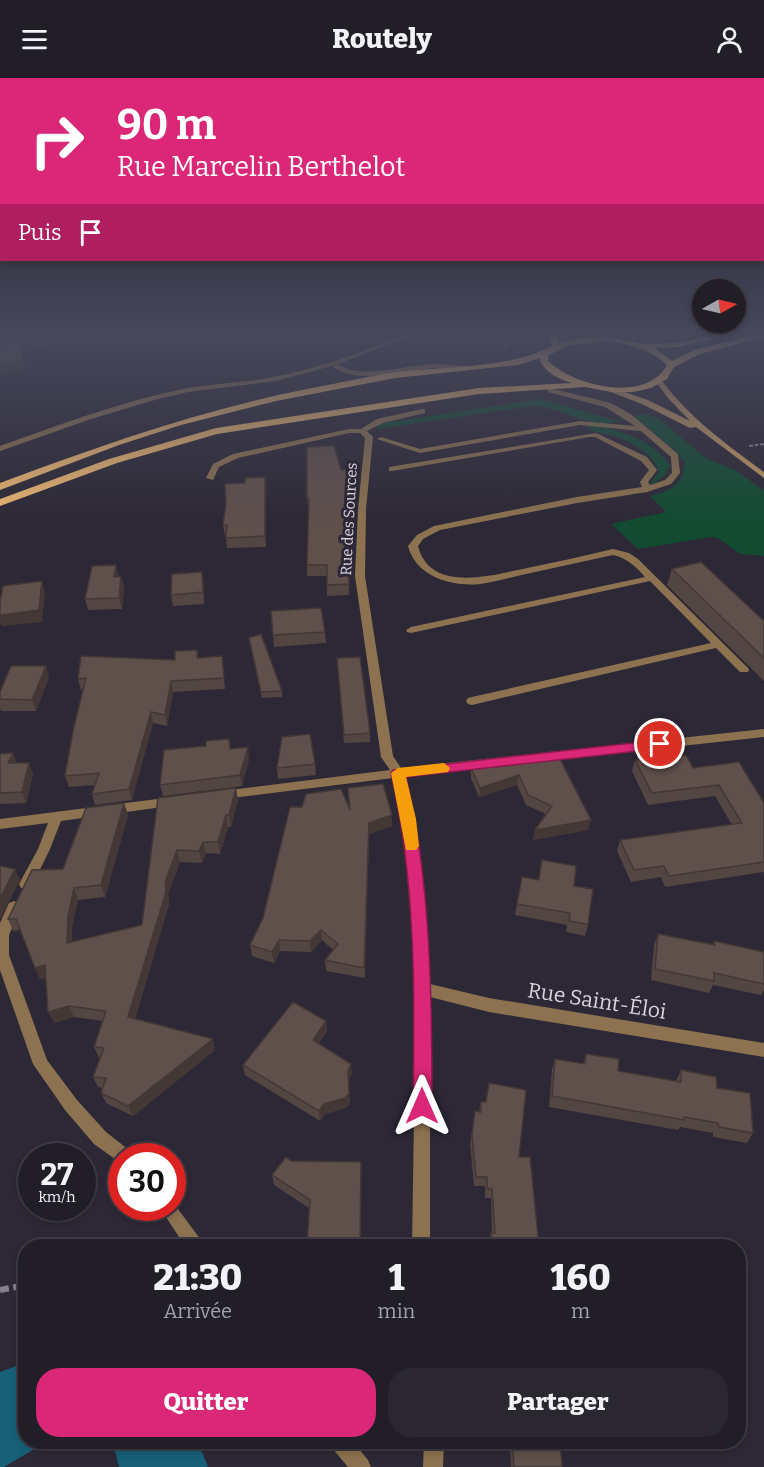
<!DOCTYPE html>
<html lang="fr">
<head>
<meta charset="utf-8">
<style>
	:root { --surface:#221e28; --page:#2a2730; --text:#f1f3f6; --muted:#a2a2a8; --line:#3f3c45; --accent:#db2777 }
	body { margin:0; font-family:Bitter,serif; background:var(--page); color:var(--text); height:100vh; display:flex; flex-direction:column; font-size:22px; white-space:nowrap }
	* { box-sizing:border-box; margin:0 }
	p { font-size:20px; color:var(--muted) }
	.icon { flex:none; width:33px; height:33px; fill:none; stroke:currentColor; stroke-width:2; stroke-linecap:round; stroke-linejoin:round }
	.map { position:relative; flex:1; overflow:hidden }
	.panel { position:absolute; left:18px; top:1161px; width:728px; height:210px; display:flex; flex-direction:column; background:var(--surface); border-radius:24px; box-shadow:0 3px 9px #0003,0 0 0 2px var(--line) }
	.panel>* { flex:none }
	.hud { position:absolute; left:0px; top:0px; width:765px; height:183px; box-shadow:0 3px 9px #0003,0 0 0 2px var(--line); background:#db2777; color:#fff; overflow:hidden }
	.needle { width:39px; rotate:82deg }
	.fabs { position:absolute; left:692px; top:201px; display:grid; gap:12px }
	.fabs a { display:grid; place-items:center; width:54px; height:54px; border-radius:50%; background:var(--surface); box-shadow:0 3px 9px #0003,0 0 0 2px var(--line); font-size:30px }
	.speed { position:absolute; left:18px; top:1065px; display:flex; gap:12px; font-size:30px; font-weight:700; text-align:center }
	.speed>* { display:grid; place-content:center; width:78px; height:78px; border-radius:50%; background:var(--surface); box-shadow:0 3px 9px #0003,0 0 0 2px var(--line); line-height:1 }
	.speed small { font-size:15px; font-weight:400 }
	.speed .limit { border:9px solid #d22; background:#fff; color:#111 }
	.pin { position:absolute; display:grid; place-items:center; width:51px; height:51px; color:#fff; margin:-26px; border:3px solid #fff; border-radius:50%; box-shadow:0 2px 6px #0007 }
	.me { position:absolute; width:66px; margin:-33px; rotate:0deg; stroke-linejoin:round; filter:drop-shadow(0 0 4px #0008) }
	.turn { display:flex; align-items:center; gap:21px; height:126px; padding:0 18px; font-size:27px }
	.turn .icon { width:78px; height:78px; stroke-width:2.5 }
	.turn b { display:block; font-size:42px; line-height:51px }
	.then { display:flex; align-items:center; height:57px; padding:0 18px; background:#0003; gap:12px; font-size:22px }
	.eta { display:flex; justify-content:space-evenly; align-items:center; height:102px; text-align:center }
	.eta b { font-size:36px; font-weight:800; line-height:42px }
	.button { display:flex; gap:12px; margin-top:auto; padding:12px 18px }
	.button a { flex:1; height:69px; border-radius:24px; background:var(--accent); color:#fff; font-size:24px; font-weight:800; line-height:69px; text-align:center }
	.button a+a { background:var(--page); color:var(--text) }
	header { display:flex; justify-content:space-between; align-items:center; height:78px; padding:0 18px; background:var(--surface); font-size:27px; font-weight:800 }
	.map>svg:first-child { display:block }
	.green { fill:#124b31 }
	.water { fill:#176078 }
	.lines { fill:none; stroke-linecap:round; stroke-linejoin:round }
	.path-far1 { stroke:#86828d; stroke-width:2; stroke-dasharray:4 1.5; stroke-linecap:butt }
	.path { stroke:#86828d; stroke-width:6; stroke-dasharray:9 4.5; stroke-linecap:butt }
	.lane { fill:#8c7250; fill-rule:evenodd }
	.street { fill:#8c7250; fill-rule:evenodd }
	.secondary { fill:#c49a63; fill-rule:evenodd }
	.primary { fill:#efb970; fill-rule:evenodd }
	.wall { fill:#534541 }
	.shaded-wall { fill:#433835 }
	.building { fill:#60504c; stroke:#433835; stroke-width:1.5 }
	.route { fill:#db2777; stroke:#8e194d; stroke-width:1.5 }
	.slow { fill:#f59e0b }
	.labels { text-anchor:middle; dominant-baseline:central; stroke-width:6; stroke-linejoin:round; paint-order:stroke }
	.far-street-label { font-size:15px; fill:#d9d6de; stroke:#2d2835 }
	.near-street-label { font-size:21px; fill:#d9d6de; stroke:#2d2835 }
</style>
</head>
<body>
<header><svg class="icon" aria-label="menu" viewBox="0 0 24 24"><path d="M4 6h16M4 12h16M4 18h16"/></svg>Routely<svg class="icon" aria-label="person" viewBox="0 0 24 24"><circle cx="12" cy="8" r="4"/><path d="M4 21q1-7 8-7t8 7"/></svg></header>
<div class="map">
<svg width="764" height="1389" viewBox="0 0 764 1389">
	<rect width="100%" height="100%" fill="#2d2835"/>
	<g class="green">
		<path d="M541,321L614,342L622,340L620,343C589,352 563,329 532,328L377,351L378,346Z"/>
		<path d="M643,336L658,340L707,381L735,392L764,413V478L740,476L718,460L712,459L638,471L611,446L666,434L650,418C670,413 684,407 685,384L677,374L634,338Z"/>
		<path d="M586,347C616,350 653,361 670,388C666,397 659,404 649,407L659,394C654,375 625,360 607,356C597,353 592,356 586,347Z"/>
	</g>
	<g class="water">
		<polygon points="25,1285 26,1364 46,1364 4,1389 0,1389 0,1294"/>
		<polygon points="108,1364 198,1364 208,1389 119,1389 116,1376"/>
	</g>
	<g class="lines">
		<g class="path-far1">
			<polyline points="498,253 507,271"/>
			<polyline points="749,368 764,366"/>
		</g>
		<polyline class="path" points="0,1212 26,1207"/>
		<g class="lane">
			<polygon points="634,253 640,253 632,265 628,265"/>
			<path d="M546,306H552L554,311L611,325L632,337L678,376L680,395L671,406L647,414L577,425L440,452L423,461L418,468C430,516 493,497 527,490C556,484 584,478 613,471L629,475L638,481L748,590L749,592L748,594H740L716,570L472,627L468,626L466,623L468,620L472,619L711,565L650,503L411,555L407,554L406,552L411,549L645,499C635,488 627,480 613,477C584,483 555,490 526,496C511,499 496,504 480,506C452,509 416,499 408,468L417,457L434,448L577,419L642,409L640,404L649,392L641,383L595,359H589L392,393H389V389L596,355L647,379L657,392L648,404L650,407L665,402L672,395L671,379L641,353L580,347L420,375L377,361L381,359L420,371L580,343L635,348L605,329L548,314Z"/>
		</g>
		<g class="street">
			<path d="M416,253H424L338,286C359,303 409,286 435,286C445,286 455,287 464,288L466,289V291C455,293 444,290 433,290C404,292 356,308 332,288L276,303L188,314L158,321L91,341L0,373V368C59,347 117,325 178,312C209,305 242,306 273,299C323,290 369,271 416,253Z"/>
			<polygon points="422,331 425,331 425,335 383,345 367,353 373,359 366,431 365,498 393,678 401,690 764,651 764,659 405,698 415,741 430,906 489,920 764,965 764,979 489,934 430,919 430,1168 412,1168 416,911 403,741 393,700 223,721 217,717 223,713 390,692 381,679 355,498 358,431 365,360 360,355 349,355 238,380 219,389 213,402 206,400 213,386 233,376 349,351 361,351 377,341"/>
			<polygon points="173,719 177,721 179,724 177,727 61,743 50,771 31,810 26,811 21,810 19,806 38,771 48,745 0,751 0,741"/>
			<polygon points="14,823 19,825 21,829 9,857 9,877 47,982 77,1022 106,1054 129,1072 131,1078 122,1078 122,1086 94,1066 65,1032 33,986 0,892 0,845 9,825"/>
			<polygon points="172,1123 201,1162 204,1168 185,1168 160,1130 172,1130"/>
			<polygon points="330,1364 353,1364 368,1382 371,1389 348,1389 333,1371"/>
			<polygon points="424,1364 444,1364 443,1389 423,1389"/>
		</g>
		<path class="secondary" d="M658,303H662C690,340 727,367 764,394V400L696,349L690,350L642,326L603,311L610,309L648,322L690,343L668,320L656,304Z"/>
		<path class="primary" d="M546,253H554L559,265L582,260L607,259L645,266L679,265L732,253H746L679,269L654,270L672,283L694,272L764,255V259L700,276L674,289L667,301L651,310L633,314H612L585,309L479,316L217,356L117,385L0,428V421L109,381L216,350L479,310L572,305C561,302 541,293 540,280L518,287L395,300L276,323L181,347L119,367L0,412V405C102,367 204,331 312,310C340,305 368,298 397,294C446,288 508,291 552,268ZM607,263C630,266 650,271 667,287C646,326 574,308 548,283L549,277L569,267Z"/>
	</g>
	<g class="wall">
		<polygon points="341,392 348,392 349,517 327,518 327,498 307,498 307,487 309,431 308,431 307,420"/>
		<polygon points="265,399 266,410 266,469 227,470 226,458 225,458 223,447 245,405"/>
		<polygon points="672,491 764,543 764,603 667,507"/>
		<polygon points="118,498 121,498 124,509 122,531 88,532 85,521"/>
		<polygon points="204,505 204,526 173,528 171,517"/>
		<polygon points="271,533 325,554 326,565 274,569"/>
		<polygon points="249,560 282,613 282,619 262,620"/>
		<polygon points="197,572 198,580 222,578 225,611 173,614 167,648 153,645 132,722 95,727 92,716 95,707 69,709 65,698 83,612 81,612 78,601 175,582"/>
		<polygon points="338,589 370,655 370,664 344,665"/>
		<polygon points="49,599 36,633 1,633 0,630 0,621"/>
		<polygon points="229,661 231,671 249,681 242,708 163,718 160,707 206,668"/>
		<polygon points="0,676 33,696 26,725 0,726"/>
		<polygon points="559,679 591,742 588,752 533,762 535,752 546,736 526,727 517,707 479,719 471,700 471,690"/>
		<polygon points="635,682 693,690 764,725 764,794 665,809 661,799 631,804 617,773 620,762 732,747 715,718 648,727 632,693"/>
		<polygon points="315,686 316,697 278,701 277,690"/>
		<polygon points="236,710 238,722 231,749 228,749 220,776 206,775 202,785 180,784 168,815 169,826 135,941 215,972 133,1038 106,1025 101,1015 102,1010 98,1009 93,999 100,980 99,980 94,969 103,943 74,939 54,945 46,900 40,901 20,852 13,853 8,841 63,791 124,725 128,737 105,819 78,822 72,849 72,864 142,847 158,720"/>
		<polygon points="348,710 392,737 392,748 369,756 365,900 326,893 325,882 333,872 322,862 311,874 280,873 274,885 252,878 250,867 350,731"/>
		<polygon points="542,782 574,808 588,846 585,858 566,854 567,847 515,837 522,799 538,802"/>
		<polygon points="658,856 713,867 714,863 764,874 764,912 761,917 713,907 709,915 651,902 654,867"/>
		<polygon points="326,943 327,954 318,966 352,996 348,1001 350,1026 345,1030 325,1036 320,1043 245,997 243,987"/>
		<polygon points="586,976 618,993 676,1003 681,992 717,1010 753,1055 747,1065 713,1059 713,1055 680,1049 678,1052 549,1029 552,992 555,981 583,986"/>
		<polygon points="481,1024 519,1079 539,1168 489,1168 489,1164 491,1155 492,1155 491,1120 485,1120 485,1108 474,1108 470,1066 475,1033 479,1034"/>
		<polygon points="291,1083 361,1084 360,1168 307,1168 309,1130 274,1107 272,1097"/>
		<polygon points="504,1364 560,1364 562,1389 511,1389 510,1370 505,1369"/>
	</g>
	<g class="shaded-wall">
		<polygon points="75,253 77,260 77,266 22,272 26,292 0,295 0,286 19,263"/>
		<polygon points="265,399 266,410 266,469 265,458"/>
		<polygon points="116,487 118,497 117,510 114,499"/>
		<polygon points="202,494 204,505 204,526 203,514"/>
		<polygon points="121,498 124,509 122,531 119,520"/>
		<polygon points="42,503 45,515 42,544 2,548 0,544 0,537"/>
		<polygon points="46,588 49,599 36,633 32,622"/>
		<polygon points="171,603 173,614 167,648 165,637"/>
		<polygon points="151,634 153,645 132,722 129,711"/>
		<polygon points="248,669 249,681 242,708 240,697"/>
		<polygon points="13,675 17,686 8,685"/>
		<polygon points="29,685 33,696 26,725 22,714"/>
		<polygon points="519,697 517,707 479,719 480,710"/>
		<polygon points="236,710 238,722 231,749 229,737"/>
		<polygon points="124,725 128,737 105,819 101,807"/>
		<polygon points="226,737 228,749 220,776 218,764"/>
		<polygon points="392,737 392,748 369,756 365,900 369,745"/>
		<polygon points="591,742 588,752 533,762 535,752"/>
		<polygon points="203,764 206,775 202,785 199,773"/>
		<polygon points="177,772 180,784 168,815 169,826 132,950 128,939 165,804"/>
		<polygon points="15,791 20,802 0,842 0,821"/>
		<polygon points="74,810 78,822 72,849 71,877 67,865 68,837"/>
		<polygon points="321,852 322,862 311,874 310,863"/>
		<polygon points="279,862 280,873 274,885 272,874"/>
		<polygon points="45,887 50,899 40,901 35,890"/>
		<polygon points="69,928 74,939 54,945 48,934"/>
		<polygon points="326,943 327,954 314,972 313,962"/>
		<polygon points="213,961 215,972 133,1038 128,1028"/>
		<polygon points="351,986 352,996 348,1002 348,992"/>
		<polygon points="349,1016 350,1026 345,1030 325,1036 320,1043 319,1033 324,1026"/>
	</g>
	<g class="building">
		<polygon points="0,253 75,253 75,258 19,263 23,282 0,286"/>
		<polygon points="334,368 341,392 348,392 349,506 327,507 327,487 307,487 309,420 307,420 307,369"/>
		<polygon points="265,399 265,458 226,460 227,447 223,447 226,425 225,406 245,405 245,400"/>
		<polygon points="701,484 764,543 764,580 672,491"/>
		<polygon points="116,487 114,499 121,498 119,520 85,521 92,488"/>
		<polygon points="202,494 203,514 171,517 172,496"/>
		<polygon points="42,503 39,532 0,537 0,523 3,508"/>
		<polygon points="321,530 325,554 273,557 271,533"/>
		<polygon points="261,556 282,613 261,614 249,560"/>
		<polygon points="197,572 197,580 222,578 224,600 171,603 165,637 151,634 129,711 92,716 99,695 65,698 73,653 86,600 78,601 81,578 175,582 175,573"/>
		<polygon points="360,579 370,655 344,657 337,580"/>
		<polygon points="11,588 46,588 32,622 0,621 0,614"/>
		<polygon points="310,656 315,686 277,690 282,659"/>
		<polygon points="229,661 230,671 248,669 240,697 160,707 164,672 206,668 206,663"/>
		<polygon points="13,675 8,685 29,685 22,714 0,715 0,676"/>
		<polygon points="686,677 693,690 739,684 764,725 764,784 669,798 664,788 634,792 620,762 742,745 719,707 652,715 635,682"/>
		<polygon points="559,679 591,742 535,752 552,728 528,717 519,697 480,710 471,690"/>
		<polygon points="383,706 392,737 369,745 364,890 325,882 338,866 321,852 310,863 279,862 272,874 250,867 263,840 290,729 302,729 306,716 341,711 350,732 348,710"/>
		<polygon points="236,710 229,737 226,737 218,764 203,764 199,773 177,772 165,804 166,814 128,939 213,961 128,1028 101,1015 106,1000 93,999 104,970 94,969 106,933 69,928 48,934 45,887 35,890 16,841 8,841 32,792 63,791 86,730 124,725 101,807 74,810 68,837 67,865 142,847 158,720"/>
		<polygon points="542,782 576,788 574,808 593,811 588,846 569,843 570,835 517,826 522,799 539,802"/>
		<polygon points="0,788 15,791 0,821"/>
		<polygon points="658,856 715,867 714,863 764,874 764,906 714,895 714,903 655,891"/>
		<polygon points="293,924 326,943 313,962 351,986 348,992 349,1016 345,1020 324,1026 319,1033 243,987"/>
		<polygon points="586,976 619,981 618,993 681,1004 681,992 716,999 717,1010 750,1015 753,1055 719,1049 718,1045 684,1039 684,1042 552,1018 555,981 585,986"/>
		<polygon points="489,1005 526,1012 519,1079 530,1079 539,1168 480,1168 492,1168 491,1155 495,1155 492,1111 487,1110 487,1099 476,1099 472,1056 475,1033 481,1034 481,1024 486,1024"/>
		<polygon points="286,1079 291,1083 361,1084 360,1168 307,1168 310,1122 272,1097"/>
		<polygon points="507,1364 560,1364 562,1389 514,1389 512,1364"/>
	</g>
	<linearGradient id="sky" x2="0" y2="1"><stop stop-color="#19161d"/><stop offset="0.57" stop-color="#46485c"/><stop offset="1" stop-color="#46485c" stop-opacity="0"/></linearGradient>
	<rect width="764" height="447" fill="url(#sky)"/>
	<path class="route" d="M660,662L665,663L667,666L665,670L406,699C431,804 432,921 432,1028L429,1034L422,1037L416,1034L413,1028C415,917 416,803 391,695L393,692Z"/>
	<polygon class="slow" points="444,685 450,690 448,694 406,699 416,741 419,768 416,772 406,772 391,695 398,690"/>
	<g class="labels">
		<g class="far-street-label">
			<text transform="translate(349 441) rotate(-87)">Rue des Sources</text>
		</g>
		<g class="near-street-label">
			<text transform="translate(597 923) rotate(9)">Rue Saint-Éloi</text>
		</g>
	</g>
</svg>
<div class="fabs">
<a><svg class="needle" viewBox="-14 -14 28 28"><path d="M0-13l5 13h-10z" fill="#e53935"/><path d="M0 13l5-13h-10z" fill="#a2a2a8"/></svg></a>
</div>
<div class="speed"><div>27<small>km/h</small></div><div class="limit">30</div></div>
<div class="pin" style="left:660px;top:666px;background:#d93025"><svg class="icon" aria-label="arrive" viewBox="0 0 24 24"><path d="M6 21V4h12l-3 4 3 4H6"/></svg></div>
<svg class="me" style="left:422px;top:1028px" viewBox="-20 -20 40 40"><path d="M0-17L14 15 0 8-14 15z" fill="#db2777" stroke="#fff" stroke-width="4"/></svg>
<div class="hud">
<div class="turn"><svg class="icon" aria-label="right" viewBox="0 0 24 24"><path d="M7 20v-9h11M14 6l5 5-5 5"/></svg><div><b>90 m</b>Rue Marcelin Berthelot</div></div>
<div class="then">Puis<svg class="icon" aria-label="arrive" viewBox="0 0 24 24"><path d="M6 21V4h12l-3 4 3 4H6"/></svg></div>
</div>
<section class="panel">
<div class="eta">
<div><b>21:30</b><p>Arrivée</p></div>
<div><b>1</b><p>min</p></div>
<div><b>160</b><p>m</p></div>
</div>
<div class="button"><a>Quitter</a><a>Partager</a></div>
</section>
</div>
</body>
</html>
